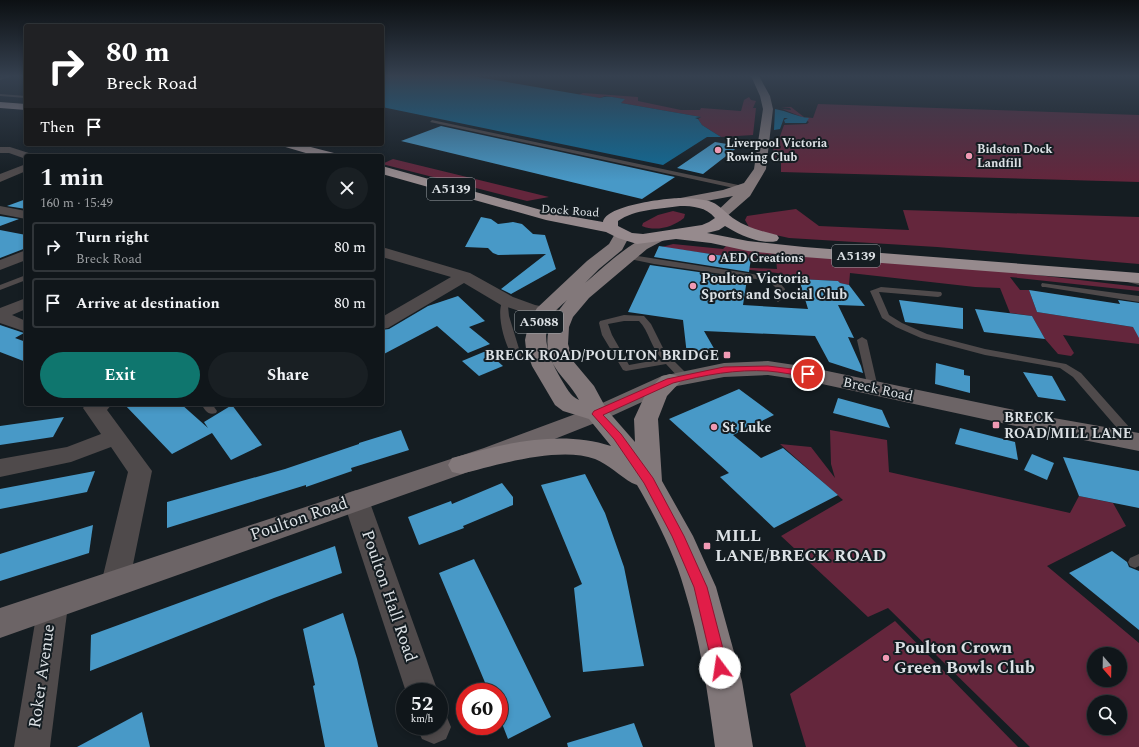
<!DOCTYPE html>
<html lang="en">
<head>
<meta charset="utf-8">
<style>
	:root { --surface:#10161a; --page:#191f23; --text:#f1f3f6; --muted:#9c9fa2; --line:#303539; --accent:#0f766e }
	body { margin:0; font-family:Spectral,serif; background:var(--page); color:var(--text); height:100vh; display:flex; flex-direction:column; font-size:15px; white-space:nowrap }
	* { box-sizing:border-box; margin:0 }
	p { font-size:13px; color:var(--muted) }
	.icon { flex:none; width:22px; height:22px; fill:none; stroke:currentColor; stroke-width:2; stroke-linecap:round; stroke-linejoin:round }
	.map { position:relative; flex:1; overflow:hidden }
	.side { position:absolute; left:24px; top:154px; width:360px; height:252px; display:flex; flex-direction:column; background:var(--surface); border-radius:4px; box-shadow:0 2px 6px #0003,0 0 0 1px var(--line) }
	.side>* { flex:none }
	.guide { position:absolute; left:24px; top:24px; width:360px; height:122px; border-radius:4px; box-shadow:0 2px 6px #0003,0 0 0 1px var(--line); background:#202124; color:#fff; overflow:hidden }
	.needle { width:26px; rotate:160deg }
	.fabs { position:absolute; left:1087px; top:647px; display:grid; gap:8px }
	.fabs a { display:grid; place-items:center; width:40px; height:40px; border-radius:50%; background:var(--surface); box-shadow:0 2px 6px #0003,0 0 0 1px var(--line); font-size:20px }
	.speed { position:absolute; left:396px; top:683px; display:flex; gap:8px; font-size:20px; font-weight:700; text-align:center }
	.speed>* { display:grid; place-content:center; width:52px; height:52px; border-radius:50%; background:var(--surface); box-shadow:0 2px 6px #0003,0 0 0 1px var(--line); line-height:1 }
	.speed small { font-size:10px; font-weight:400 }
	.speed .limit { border:6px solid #d22; background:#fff; color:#111 }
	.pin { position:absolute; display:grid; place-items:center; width:34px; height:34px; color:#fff; margin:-17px; border:2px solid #fff; border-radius:50%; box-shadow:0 1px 4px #0007 }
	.me { position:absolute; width:44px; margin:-22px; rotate:346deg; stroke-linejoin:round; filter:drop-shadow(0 0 3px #0008) }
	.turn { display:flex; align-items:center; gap:14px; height:84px; padding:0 16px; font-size:18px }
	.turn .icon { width:52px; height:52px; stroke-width:2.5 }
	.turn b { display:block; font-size:28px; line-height:34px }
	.then { display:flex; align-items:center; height:38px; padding:0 16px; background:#0003; gap:8px; font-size:15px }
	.round { display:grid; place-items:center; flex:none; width:42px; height:42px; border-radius:21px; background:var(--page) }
	.headline { display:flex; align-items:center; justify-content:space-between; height:68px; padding:0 16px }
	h1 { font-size:24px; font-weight:700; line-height:30px }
	.button { display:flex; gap:8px; margin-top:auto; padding:8px 16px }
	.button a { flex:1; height:46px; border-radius:24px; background:var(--accent); color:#fff; font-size:16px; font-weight:700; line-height:46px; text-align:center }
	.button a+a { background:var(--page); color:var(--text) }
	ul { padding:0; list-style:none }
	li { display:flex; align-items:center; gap:12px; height:50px; margin:0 8px 6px; padding:0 8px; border:2px solid var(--line); border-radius:4px }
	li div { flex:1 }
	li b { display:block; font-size:15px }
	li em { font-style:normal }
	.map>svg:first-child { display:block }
	.green { fill:#64263c; fill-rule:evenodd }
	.water { fill:#116d99 }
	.building { fill:#4899c7 }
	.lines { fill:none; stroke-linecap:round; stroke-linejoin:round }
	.lane { fill:#4f4a4b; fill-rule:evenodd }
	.street { fill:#4f4a4b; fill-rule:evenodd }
	.secondary { fill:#6c6466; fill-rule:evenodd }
	.primary { fill:#82787a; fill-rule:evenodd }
	.highway { fill:#968a8d; fill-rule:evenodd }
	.route { fill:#e11d48; stroke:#92132f }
	.poi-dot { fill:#f09ab4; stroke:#151d22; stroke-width:1.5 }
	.labels { text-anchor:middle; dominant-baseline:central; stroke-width:4; stroke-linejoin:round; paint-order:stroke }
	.far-poi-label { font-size:12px; font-weight:bold; fill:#dce1e5; stroke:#151d22; text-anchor:start }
	.far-street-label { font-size:12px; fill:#dce1e5; stroke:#151d22 }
	.shield { fill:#151d22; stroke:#a0a6aa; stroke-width:1 }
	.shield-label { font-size:13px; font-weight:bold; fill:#dce1e5 }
	.poi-label { font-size:14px; font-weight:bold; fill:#dce1e5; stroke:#151d22; text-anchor:start }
	.street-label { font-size:14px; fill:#dce1e5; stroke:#151d22 }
	.near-street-label { font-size:17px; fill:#dce1e5; stroke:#151d22 }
	.near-poi-label { font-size:17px; font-weight:bold; fill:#dce1e5; stroke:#151d22; text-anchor:start }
</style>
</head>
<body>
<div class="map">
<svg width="1139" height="747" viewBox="0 0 1139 747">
	<rect width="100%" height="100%" fill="#151d22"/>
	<g class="green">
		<polygon points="583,93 638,97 638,101 681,110 700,110 701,108 741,111 744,100 749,97 751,100 756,101 753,108 756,108 753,135 721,137 702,125 698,119 701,117 621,103 624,99 605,96 600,98 579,95"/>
		<polygon points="818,104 1139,115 1139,182 781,172 781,163 772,157 774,146 779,139 784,125 807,124 809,122 807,121 808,118 802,117 782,109 791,110 790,108 781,107 791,107 804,117 813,118"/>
		<polygon points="393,159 549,197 527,201 382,164"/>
		<polygon points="796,209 819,226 909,230 903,210 1139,217 1139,264 937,247 789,238 758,231 749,227 745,220 747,216"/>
		<path d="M673,211L685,214L684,218C673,227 656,232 642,226L643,223L658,215Z"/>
		<polygon points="673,244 723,249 726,246 1004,271 1139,287 1139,291 1010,277 1020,290 1029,290 1037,312 1139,328 1139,344 1063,335 1074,353 1071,356 1058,354 1045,339 1032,316 1010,313 1000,288 975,287 850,273 849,285 840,283 838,281 799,279 777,273 714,266 777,269 776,259 717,255 662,247"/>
		<path d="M830,430L887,440L889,472L1070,513L1079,496L1113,503L1126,526L1047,566L1139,643V747H1030L888,608L868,617L781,536L843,500L780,444L811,447L835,478L831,464ZM1094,654H1120V680H1094ZM1094,702H1120V728H1094Z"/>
		<polygon points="895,621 1018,747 806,747 790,694"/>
	</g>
	<g class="water">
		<path d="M382,76H472L600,98C608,95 617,98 625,99L621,103L701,117L695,118L698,119L702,125L721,137H707L663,165L382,107Z"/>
		<path d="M775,109C787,111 798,117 809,118L806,123H785L784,120L788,118H784L780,129L774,130Z"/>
	</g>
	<g class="building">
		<polygon points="441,126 675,177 642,199 401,141"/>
		<polygon points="715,142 739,146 703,174 677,168"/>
		<polygon points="26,199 26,209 7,206"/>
		<polygon points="0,216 19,219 0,226"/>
		<polygon points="481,217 491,219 498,224 513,222 522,224 533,234 545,235 556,269 511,294 501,289 546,254 498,255 493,253 488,248 465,247"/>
		<polygon points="0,230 26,235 26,248 0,258"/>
		<polygon points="659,246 717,255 751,258 749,272 654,257"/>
		<polygon points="650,265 747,279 743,305 808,309 799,279 838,281 840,283 849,285 865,306 838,305 854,338 848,337 861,366 863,373 829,362 815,336 704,331 716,352 687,355 683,320 628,312"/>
		<polygon points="1029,290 1120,304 1118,300 1139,303 1139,338 1133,327 1037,312"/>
		<polygon points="458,296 485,321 469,327 490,344 468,353 437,326 382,355 382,330 389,329 428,306"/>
		<polygon points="899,300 963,308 963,329 905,322"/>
		<polygon points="975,309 1032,316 1045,339 984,332"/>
		<polygon points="0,325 24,333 15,338 26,342 26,362 0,352"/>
		<polygon points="486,351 503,366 479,376 462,361"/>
		<polygon points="936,363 964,370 964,375 970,376 970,393 935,384"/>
		<polygon points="1023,372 1052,376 1066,401 1038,397"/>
		<polygon points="739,389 774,415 733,435 761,458 783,448 838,495 774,528 720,477 729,473 669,419"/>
		<polygon points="838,398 882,410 890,428 833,413"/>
		<polygon points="124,404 181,404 208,428 204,422 232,405 262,445 231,460 212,433 172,454"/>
		<polygon points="64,417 53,437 0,445 0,426"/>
		<polygon points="960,428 1015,442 1018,460 955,444"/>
		<polygon points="401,430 409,450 351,468 352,471 306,487 306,485 167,528 167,502 285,469 359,444 359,443"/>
		<polygon points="1032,454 1054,463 1047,480 1024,470"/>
		<polygon points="1063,457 1139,471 1139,508 1079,496"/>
		<polygon points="95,471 87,492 0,509 0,489"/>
		<polygon points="585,474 605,513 624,567 644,666 583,672 574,588 582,584 541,485"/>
		<polygon points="502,483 513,497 513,505 463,526 464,528 419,545 408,517 451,501 452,504"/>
		<polygon points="93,525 89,553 0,581 0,554"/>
		<polygon points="335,546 342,573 274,598 90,671 91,635"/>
		<polygon points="1112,551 1127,562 1129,567 1139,571 1139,630 1069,573"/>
		<polygon points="474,559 551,717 508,739 499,716 499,692 489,692 439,573"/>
		<polygon points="343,613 357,659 378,747 325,747 313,686 315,685 303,629"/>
		<polygon points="142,712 150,747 77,747"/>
		<polygon points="634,723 643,747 568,747 567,743"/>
	</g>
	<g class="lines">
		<g class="lane">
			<polygon points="6,76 13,76 0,80 0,78"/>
			<polygon points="0,94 26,96 26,98 0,96"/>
			<polygon points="432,120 743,186 746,188 743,190 430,122"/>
			<polygon points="625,254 772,277 775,277 785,289 782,299 778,302 774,299 777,289 769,281 654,264 625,258"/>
			<polygon points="26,275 26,280 0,290 0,285"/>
			<polygon points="1117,275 1120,275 1139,280 1139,285 1117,279"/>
			<polygon points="1042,283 1139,296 1139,302 1045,287 1042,287 1041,285"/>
			<polygon points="881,287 941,292 942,294 941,296 938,297 879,292 889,315 902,323 927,334 985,349 1066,364 1081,373 1138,437 1139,441 1134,444 1130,443 1073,377 1060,368 985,355 921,338 896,327 882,318 870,291"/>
			<path d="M507,298L511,301L508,306L509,316L520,352L525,356H542L544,358L542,360C534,362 522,363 515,358C505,351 492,302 507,298Z"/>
			<path d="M624,315L644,316L651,324L665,352L688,375L689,377L688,379H680L666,364L626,371L623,370L602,335L599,323L600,321ZM624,321H639C649,331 651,348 662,359L629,365L612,335L608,324Z"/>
			<polygon points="862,337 867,340 878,388 873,391 868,388 857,340"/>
			<path d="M201,404H212L217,411L216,413C208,416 205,410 201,404Z"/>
			<polygon points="1139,554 1139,566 1135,568 1130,566 1128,562 1130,558"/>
		</g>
		<g class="street">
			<polygon points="0,147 10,147 32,154 34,156 26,156 26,159 9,153 0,153"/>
			<polygon points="26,164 26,171 0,182 0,174"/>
			<polygon points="0,206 26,211 26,219 0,214"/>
			<polygon points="382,247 470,273 513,297 535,305 570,312 573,316 570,320 564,321 525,313 501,305 464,283 388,328 382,329 382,317 451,277 382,257"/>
			<polygon points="26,250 26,260 0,270 0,260"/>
			<polygon points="26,298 26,309 12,315 26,321 26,332 0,323 0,308"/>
			<polygon points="86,404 112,404 107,410 152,471 129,584 125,593 115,596 105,593 101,584 128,472 111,447 71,462 0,477 0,459 67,447 101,434 83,408"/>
			<polygon points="356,490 365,493 369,500 438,692 406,692 343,500 347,493"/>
			<polygon points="53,592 63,596 68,605 50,747 14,747 38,605 43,596"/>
			<polygon points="439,711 446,715 451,727 446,739 434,744 422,739 416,726 439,726"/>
		</g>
		<polygon class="secondary" points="768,361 808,367 1048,417 1139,433 1139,451 1048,433 808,381 768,375 724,377 677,386 605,419 502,460 0,638 0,608 484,448 589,409 662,376 724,363"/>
		<g class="primary">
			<polygon points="751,76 759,76 770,96 773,109 766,169 750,196 726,217 721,218 716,217 714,214 733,196 680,206 675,205 673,202 675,199 723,190 744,183 754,169 763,109 760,96"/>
			<path d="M622,230L628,232L630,235L622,250L599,269L585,283C601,270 643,228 664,234L666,237L664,240L647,249L589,298L573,317L569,327L568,344L573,361L594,386L607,410L635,442L634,419L646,393L662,376L670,374L678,376L681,381L667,396L658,419L662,481L693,536L716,587L742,681L753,747H715C708,694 700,639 684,588C675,555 654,514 637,485L632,483C620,476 608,464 595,459C559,446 497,465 461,474L452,472L448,465L452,458C502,444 559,429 611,446L589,419L563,411L555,405L532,366L526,349L525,340L529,322L537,308L587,261L609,244L616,232ZM567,300C551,319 541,337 552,362C559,376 572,386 579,400C570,396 566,387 561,379C550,360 539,336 552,316C555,310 562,305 567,300Z"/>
		</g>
		<g class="highway">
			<polygon points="0,102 26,104 26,110 0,108"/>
			<polygon points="280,144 299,144 334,153 336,156 316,156 282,146"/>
			<path d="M382,166L552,213L603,222C606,205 667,198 682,198C691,198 700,199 709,201C718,204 722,209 729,215C742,226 760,231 777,235L779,238L777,241C760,245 738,234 725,226L719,230L707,233L748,241L804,247L1139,273V283L804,257L748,251L711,243L676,239L637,244L618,238L606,232L546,220L382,174ZM680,206C693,206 706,207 715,218L709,222L702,225L643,234L632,233L618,226V221C635,209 660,209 680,206Z"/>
		</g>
	</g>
	<linearGradient id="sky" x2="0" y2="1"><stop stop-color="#0c1013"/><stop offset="0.42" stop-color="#35404f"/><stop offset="1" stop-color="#35404f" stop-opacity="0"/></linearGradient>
	<rect width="1139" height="181" fill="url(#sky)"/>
	<path class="route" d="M768,366L808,371L812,374L808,377C795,375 781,372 768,371C737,369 704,375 673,383L603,415L621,434L653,478L684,536L707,587L728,668L726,672L720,674L715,672L713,668L694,587L672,536L644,483L614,439L592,414L594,411L667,379L681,376L724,367Z"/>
	<g class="poi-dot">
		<circle cx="718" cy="150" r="4"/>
		<circle cx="969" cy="156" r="4"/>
		<circle cx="712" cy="258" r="4"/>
		<circle cx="693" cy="286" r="4"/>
		<rect x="723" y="351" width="8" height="8" rx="2"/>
		<rect x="992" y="421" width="8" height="8" rx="2"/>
		<circle cx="714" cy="427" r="4"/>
		<rect x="703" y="542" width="8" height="8" rx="2"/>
		<circle cx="886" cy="658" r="4"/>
	</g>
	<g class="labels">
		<g class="far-poi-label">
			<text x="726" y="143">Liverpool Victoria<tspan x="726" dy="14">Rowing Club</tspan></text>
			<text x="977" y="149">Bidston Dock<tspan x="977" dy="14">Landfill</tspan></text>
			<text x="720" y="258">AED Creations</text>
		</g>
		<g class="far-street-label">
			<text transform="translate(570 211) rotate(4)">Dock Road</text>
		</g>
		<g class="shield">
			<rect x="427" y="178" width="48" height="22" rx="3"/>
			<rect x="832" y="245" width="48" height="22" rx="3"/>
			<rect x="515" y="311" width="48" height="22" rx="3"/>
		</g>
		<g class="shield-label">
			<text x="451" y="189">A5139</text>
			<text x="856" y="256">A5139</text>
			<text x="539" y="322">A5088</text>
		</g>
		<g class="poi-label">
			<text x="701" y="278">Poulton Victoria<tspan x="701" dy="16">Sports and Social Club</tspan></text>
			<text x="719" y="355" text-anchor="end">BRECK ROAD/POULTON BRIDGE</text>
			<text x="1004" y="417">BRECK<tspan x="1004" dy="16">ROAD/MILL LANE</tspan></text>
			<text x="722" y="427">St Luke</text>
		</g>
		<g class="street-label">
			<text transform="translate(878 389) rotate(12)">Breck Road</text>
		</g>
		<g class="near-street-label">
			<text transform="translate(299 519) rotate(-19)">Poulton Road</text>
			<text transform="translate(389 596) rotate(71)">Poulton Hall Road</text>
			<text transform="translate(42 676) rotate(-82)">Roker Avenue</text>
		</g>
		<g class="near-poi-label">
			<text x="715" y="536">MILL<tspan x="715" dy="20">LANE/BRECK ROAD</tspan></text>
			<text x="894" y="648">Poulton Crown<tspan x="894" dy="20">Green Bowls Club</tspan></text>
		</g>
	</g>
</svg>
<div class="fabs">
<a><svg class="needle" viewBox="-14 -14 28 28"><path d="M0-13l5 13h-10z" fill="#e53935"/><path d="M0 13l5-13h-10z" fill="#9c9fa2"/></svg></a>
<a><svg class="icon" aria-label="search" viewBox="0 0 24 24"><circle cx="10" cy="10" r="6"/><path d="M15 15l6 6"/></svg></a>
</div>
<div class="speed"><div>52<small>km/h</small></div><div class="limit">60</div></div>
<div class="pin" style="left:808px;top:374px;background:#d93025"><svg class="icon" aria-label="arrive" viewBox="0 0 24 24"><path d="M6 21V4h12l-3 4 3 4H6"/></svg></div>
<svg class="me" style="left:720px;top:668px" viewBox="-20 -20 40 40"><circle r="19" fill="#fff"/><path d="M0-13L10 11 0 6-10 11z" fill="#e11d48"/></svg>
<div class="guide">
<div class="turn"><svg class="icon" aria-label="right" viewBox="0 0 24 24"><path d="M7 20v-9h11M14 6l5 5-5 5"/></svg><div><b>80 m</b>Breck Road</div></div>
<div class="then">Then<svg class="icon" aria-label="arrive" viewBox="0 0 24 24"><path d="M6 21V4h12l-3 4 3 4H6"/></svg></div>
</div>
<section class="side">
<div class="headline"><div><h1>1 min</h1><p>160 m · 15:49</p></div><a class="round"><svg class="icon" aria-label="close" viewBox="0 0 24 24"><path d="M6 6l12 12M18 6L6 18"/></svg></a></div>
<ul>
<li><svg class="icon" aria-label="right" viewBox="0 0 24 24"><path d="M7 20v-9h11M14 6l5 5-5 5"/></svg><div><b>Turn right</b><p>Breck Road</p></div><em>80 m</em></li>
<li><svg class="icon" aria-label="arrive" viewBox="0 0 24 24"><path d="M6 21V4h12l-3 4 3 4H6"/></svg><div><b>Arrive at destination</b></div><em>80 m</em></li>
</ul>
<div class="button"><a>Exit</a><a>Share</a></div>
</section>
</div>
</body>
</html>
